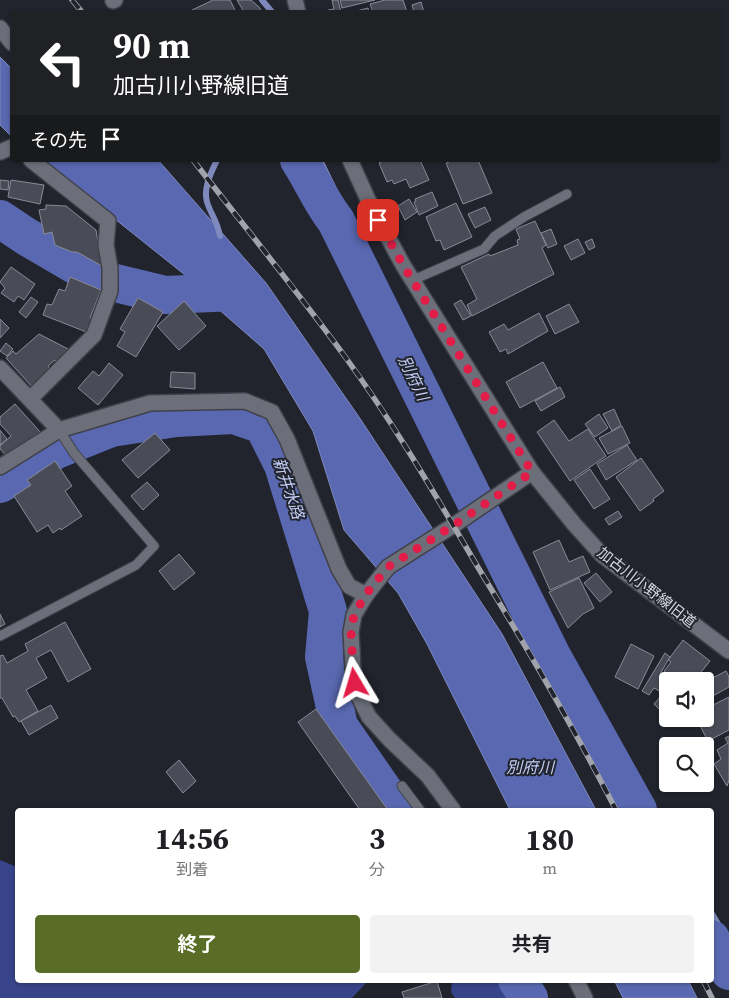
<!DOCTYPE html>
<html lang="ja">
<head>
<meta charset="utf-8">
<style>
	:root { --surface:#fff; --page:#f2f2f2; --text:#202124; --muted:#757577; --accent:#5a6d26 }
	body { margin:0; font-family:"Source Serif 4","Noto Sans JP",serif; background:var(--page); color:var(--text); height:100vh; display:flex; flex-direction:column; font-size:19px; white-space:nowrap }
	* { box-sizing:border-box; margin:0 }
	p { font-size:16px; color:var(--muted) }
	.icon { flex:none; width:28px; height:28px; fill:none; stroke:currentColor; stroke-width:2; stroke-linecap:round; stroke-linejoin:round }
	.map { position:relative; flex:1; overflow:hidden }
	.sheet { position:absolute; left:15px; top:808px; width:699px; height:175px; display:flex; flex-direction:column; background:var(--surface); border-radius:5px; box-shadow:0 1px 4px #0004 }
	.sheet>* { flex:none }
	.guide { position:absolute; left:10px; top:10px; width:710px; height:152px; border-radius:5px; box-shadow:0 1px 4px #0004; background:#202124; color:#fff; overflow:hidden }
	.controls { position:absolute; left:659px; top:672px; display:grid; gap:10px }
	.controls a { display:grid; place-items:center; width:55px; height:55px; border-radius:5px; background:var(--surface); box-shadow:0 1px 4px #0004; font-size:25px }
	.pin { position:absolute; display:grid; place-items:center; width:42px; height:42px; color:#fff; margin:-21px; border-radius:10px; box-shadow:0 2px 8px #0006 }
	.me { position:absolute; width:55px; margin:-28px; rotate:353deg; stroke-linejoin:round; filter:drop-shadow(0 0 4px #0008) }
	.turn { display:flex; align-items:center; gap:18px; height:105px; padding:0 20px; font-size:22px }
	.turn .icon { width:65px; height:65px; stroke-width:2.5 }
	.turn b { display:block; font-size:35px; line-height:42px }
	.then { display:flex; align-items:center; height:48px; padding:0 20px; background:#0003; gap:10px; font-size:19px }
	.eta { display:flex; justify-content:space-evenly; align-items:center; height:85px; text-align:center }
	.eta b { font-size:30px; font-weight:700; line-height:35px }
	.cta { display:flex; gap:10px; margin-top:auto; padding:10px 20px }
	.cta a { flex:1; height:58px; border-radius:5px; background:var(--accent); color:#fff; font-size:20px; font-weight:700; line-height:58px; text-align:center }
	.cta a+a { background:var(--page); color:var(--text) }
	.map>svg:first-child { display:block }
	.forest { fill:#384489 }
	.water { fill:#5968b0; stroke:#7e89bd }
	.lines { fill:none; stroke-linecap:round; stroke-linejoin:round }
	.stream { stroke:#7e89bd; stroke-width:6 }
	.river { stroke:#5968b0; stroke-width:38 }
	.building { fill:#494c57; stroke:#888b97 }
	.service-casing { stroke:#3f4149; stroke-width:11 }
	.minor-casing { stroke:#3f4149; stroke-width:18 }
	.tertiary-casing { stroke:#3f4149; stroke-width:18 }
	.service { stroke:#6c6f7a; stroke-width:9 }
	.minor { stroke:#6c6f7a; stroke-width:15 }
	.tertiary { stroke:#6c6f7a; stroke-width:15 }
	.rail-casing { stroke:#a1a3aa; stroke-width:5.5 }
	.rail { stroke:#21242d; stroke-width:4; stroke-dasharray:11; stroke-linecap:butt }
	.route { stroke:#e11d48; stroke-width:9; stroke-dasharray:0 16.2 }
	.labels { text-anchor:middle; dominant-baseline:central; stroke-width:4; stroke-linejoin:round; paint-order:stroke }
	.street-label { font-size:15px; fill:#d4d6dc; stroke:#21242d }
	.water-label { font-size:16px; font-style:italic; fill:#c3cef6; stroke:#21242d }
</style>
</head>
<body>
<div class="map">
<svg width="729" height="998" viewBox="0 0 729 998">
	<rect width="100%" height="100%" fill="#21242d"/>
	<g class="forest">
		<polygon points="0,860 17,867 18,980 366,980 366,983 352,998 0,998"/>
		<polygon points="452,980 520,980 534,998 455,998 451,992"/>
	</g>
	<g class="water">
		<polygon points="0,57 12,69 12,137 0,125"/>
		<polygon points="41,160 158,160 266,283 359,417 502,634 596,810 510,810 427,644 398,593 344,530 313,431 264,349 216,307 195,283"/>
		<polygon points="614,980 688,980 697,998 623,998"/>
	</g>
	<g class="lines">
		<g class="stream">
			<polyline points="262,0 272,12"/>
			<path d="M217,160C211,173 203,188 207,202C211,215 217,220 220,236"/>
			<polyline points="306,160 324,196 342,222 523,586 600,732 624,773"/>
			<polyline points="320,160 383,290 505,530 541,605 602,722 653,810"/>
			<polyline points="711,912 729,943"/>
		</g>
		<g class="river">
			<path d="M299,160C312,180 321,202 336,221L552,656L638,810"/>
			<polyline points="0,219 27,237 99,279 165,295 236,292 251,305"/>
			<polyline points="0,484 56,450 111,428 176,418 234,415 263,425 283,465 328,611 324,657 339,726 397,810"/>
			<polyline points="711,939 729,971"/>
			<polyline points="517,980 529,998"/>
		</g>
	</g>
	<g class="building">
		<polygon points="213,0 230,0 236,12 188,12"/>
		<polygon points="237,0 251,0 259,7 262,12 244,12"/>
		<polygon points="332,0 338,0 341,12 328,12 328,10 334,9"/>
		<polygon points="340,0 375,0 342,8"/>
		<polygon points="385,0 403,0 407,12 373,12 370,4"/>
		<polygon points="421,2 424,12 414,12 412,5"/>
		<polygon points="368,8 369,12 353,12"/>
		<polygon points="386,160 420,160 429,180 410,188 406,179 394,184 392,180 387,182 379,163"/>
		<polygon points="454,160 478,160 492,193 463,204 446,163"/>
		<polygon points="0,180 9,181 8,190 0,189"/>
		<polygon points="11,180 44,185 40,204 8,197"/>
		<polygon points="432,192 438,206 419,215 414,202 416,201 415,199"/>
		<polygon points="409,199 417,212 405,220 398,206"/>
		<polygon points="456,203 472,237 444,250 440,240 436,241 426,217"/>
		<polygon points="46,205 66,206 96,230 102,266 77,252 72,252 55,245 52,232 44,234 39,210 46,209"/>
		<polygon points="485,207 491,220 475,228 468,214"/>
		<polygon points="535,221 546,245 542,248 554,274 472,316 467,305 477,299 461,267 489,254 490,256 518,245 517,240 520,239 516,229"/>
		<polygon points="551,229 557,244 548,248 541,233"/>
		<polygon points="578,239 585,253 571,260 564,246"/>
		<polygon points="592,239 595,247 589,250 585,242"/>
		<polygon points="11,267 35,284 24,300 18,296 14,302 1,293 5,288 0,282"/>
		<polygon points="70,277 101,290 90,318 94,319 89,333 43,315 47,304 52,305 59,289 65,291"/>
		<polygon points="31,297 38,302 26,318 19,312"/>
		<polygon points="138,298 163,312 136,357 117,346 125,332 120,329"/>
		<polygon points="461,300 471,316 463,320 454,304"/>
		<polygon points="184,301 206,326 179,350 157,326"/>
		<polygon points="569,304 579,322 555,334 546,316"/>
		<polygon points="539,313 548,331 508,354 506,349 500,352 489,332 504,324 508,330"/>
		<polygon points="0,319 9,328 0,338"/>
		<polygon points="39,334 72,351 61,363 55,360 48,366 52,373 34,389 6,358 13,351 16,354"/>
		<polygon points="6,343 13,349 7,356 0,351"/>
		<polygon points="543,362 557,388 520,408 506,382"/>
		<polygon points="109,363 123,375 98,405 78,388 93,371 99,376"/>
		<polygon points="171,372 195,373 195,389 170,387"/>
		<polygon points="560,387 565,397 541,411 535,401"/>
		<polygon points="15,404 42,434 10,460 0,449 0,446 11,436 0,424 0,417"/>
		<polygon points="614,409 621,425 612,431 603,414"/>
		<polygon points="599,414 608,428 595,437 585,424"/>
		<polygon points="554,420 569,441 588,429 606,456 570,481 537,432"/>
		<polygon points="622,426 630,443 608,454 599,438"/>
		<polygon points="0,430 7,439 0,445"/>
		<polygon points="155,433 170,450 138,478 122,460"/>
		<polygon points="627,445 637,460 606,480 597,464"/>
		<polygon points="641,458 664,491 653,499 654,501 640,511 616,477"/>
		<polygon points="55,461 72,486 65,491 82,516 61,530 60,528 53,533 48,525 37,532 14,496 31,485 27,480"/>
		<polygon points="590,469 610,499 594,509 574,480"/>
		<polygon points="147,482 159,495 143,510 131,496"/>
		<polygon points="618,511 622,517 609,525 605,519"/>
		<polygon points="559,540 569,562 583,556 590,572 550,590 533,552"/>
		<polygon points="179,554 195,573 174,590 159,571"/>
		<polygon points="596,573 612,592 600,602 584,583"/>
		<polygon points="579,578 594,608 583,614 568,628 549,592"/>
		<polygon points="0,614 5,624 0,627"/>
		<polygon points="65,622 91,669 68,682 51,650 36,658 47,678 26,690 38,711 19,722 15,716 13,717 2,698 0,698 0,656 3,655 7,663 28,651 25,644"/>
		<polygon points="683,640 710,661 694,681 671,681 665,677 667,673 664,671 671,662 668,660"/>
		<polygon points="631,644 654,656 638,689 615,677"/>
		<polygon points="665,653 670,657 660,674 664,677 661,682 668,686 668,696 654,688 649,695 642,691"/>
		<polygon points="726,671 729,677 729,687 711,697 705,682"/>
		<polygon points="661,696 668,701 668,709 663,713 654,704"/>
		<polygon points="729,697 729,730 708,741 697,720 705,719 705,715 713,711 711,706"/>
		<polygon points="51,705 58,718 29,735 21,721"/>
		<polygon points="316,709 388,810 360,810 298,722"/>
		<polygon points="729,736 729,780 727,786 714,764 721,759 717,750 728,743 725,738"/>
		<polygon points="179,760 196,781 183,793 166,772"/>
		<polygon points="437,981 442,998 404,998 402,992"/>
	</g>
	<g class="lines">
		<defs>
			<g id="service">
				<polyline points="413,280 484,249 495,236 524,217 567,194"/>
				<polyline points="0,636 136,565 154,546 74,453 59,430"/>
				<polyline points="402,786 420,810"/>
			</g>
			<g id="minor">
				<polyline points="113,1 115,0"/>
				<polyline points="0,28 12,43"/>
				<polyline points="0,368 59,430"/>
				<polyline points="30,399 94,335 110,291 110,268 106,245 108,221 31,160"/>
				<polyline points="0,467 59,430 150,403 245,401 272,412 287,439 339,569 349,586 366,595"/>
			</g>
			<g id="tertiary">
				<polyline points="295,0 298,12"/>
				<polyline points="0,152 12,147"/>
				<polyline points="350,160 370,204 403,265 532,472 574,524 602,555 729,651"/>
				<polyline points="453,810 428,776 390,740 369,717 358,695 353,670 352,650 351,632 354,615 366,595 388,567 454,525 532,472"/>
				<polyline points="576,980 585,998"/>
			</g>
		</defs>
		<use href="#service" class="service-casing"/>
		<use href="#minor" class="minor-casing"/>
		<use href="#tertiary" class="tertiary-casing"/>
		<use href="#service" class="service"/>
		<use href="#minor" class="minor"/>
		<use href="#tertiary" class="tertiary"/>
		<defs>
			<g id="rail">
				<polyline points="72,0 82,12"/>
				<path d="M193,160C244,226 297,291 346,358C395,425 437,498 479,569C527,648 574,728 616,810"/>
				<polyline points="703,980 712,998"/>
			</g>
		</defs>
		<use href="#rail" class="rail-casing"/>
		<use href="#rail" class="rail"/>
	</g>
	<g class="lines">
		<polyline class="route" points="355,683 352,650 351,632 354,615 366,594 388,567 454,525 532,472 403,265 378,220"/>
	</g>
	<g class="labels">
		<g class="street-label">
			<text transform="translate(647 587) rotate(38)">加古川小野線旧道</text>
		</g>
		<g class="water-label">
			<text transform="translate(414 378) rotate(64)">別府川</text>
			<text transform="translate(289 488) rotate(71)">新井水路</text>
			<text x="530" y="767">別府川</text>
		</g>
	</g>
</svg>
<div class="controls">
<a><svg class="icon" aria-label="sound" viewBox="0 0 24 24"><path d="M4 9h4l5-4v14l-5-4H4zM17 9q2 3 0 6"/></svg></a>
<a><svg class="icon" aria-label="search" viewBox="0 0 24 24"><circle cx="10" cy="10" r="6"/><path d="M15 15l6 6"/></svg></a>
</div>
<div class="pin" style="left:378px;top:220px;background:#d93025"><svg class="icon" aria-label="arrive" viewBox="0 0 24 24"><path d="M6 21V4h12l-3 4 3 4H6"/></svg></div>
<svg class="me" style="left:355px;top:683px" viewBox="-20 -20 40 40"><path d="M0-17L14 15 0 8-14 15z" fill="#e11d48" stroke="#fff" stroke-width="4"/></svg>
<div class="guide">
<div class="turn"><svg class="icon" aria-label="left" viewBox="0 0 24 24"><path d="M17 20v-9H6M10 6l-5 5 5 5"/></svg><div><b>90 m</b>加古川小野線旧道</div></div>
<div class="then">その先<svg class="icon" aria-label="arrive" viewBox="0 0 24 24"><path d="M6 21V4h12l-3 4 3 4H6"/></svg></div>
</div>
<section class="sheet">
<div class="eta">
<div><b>14:56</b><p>到着</p></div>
<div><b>3</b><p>分</p></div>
<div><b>180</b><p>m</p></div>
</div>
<div class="cta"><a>終了</a><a>共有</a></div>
</section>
</div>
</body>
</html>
